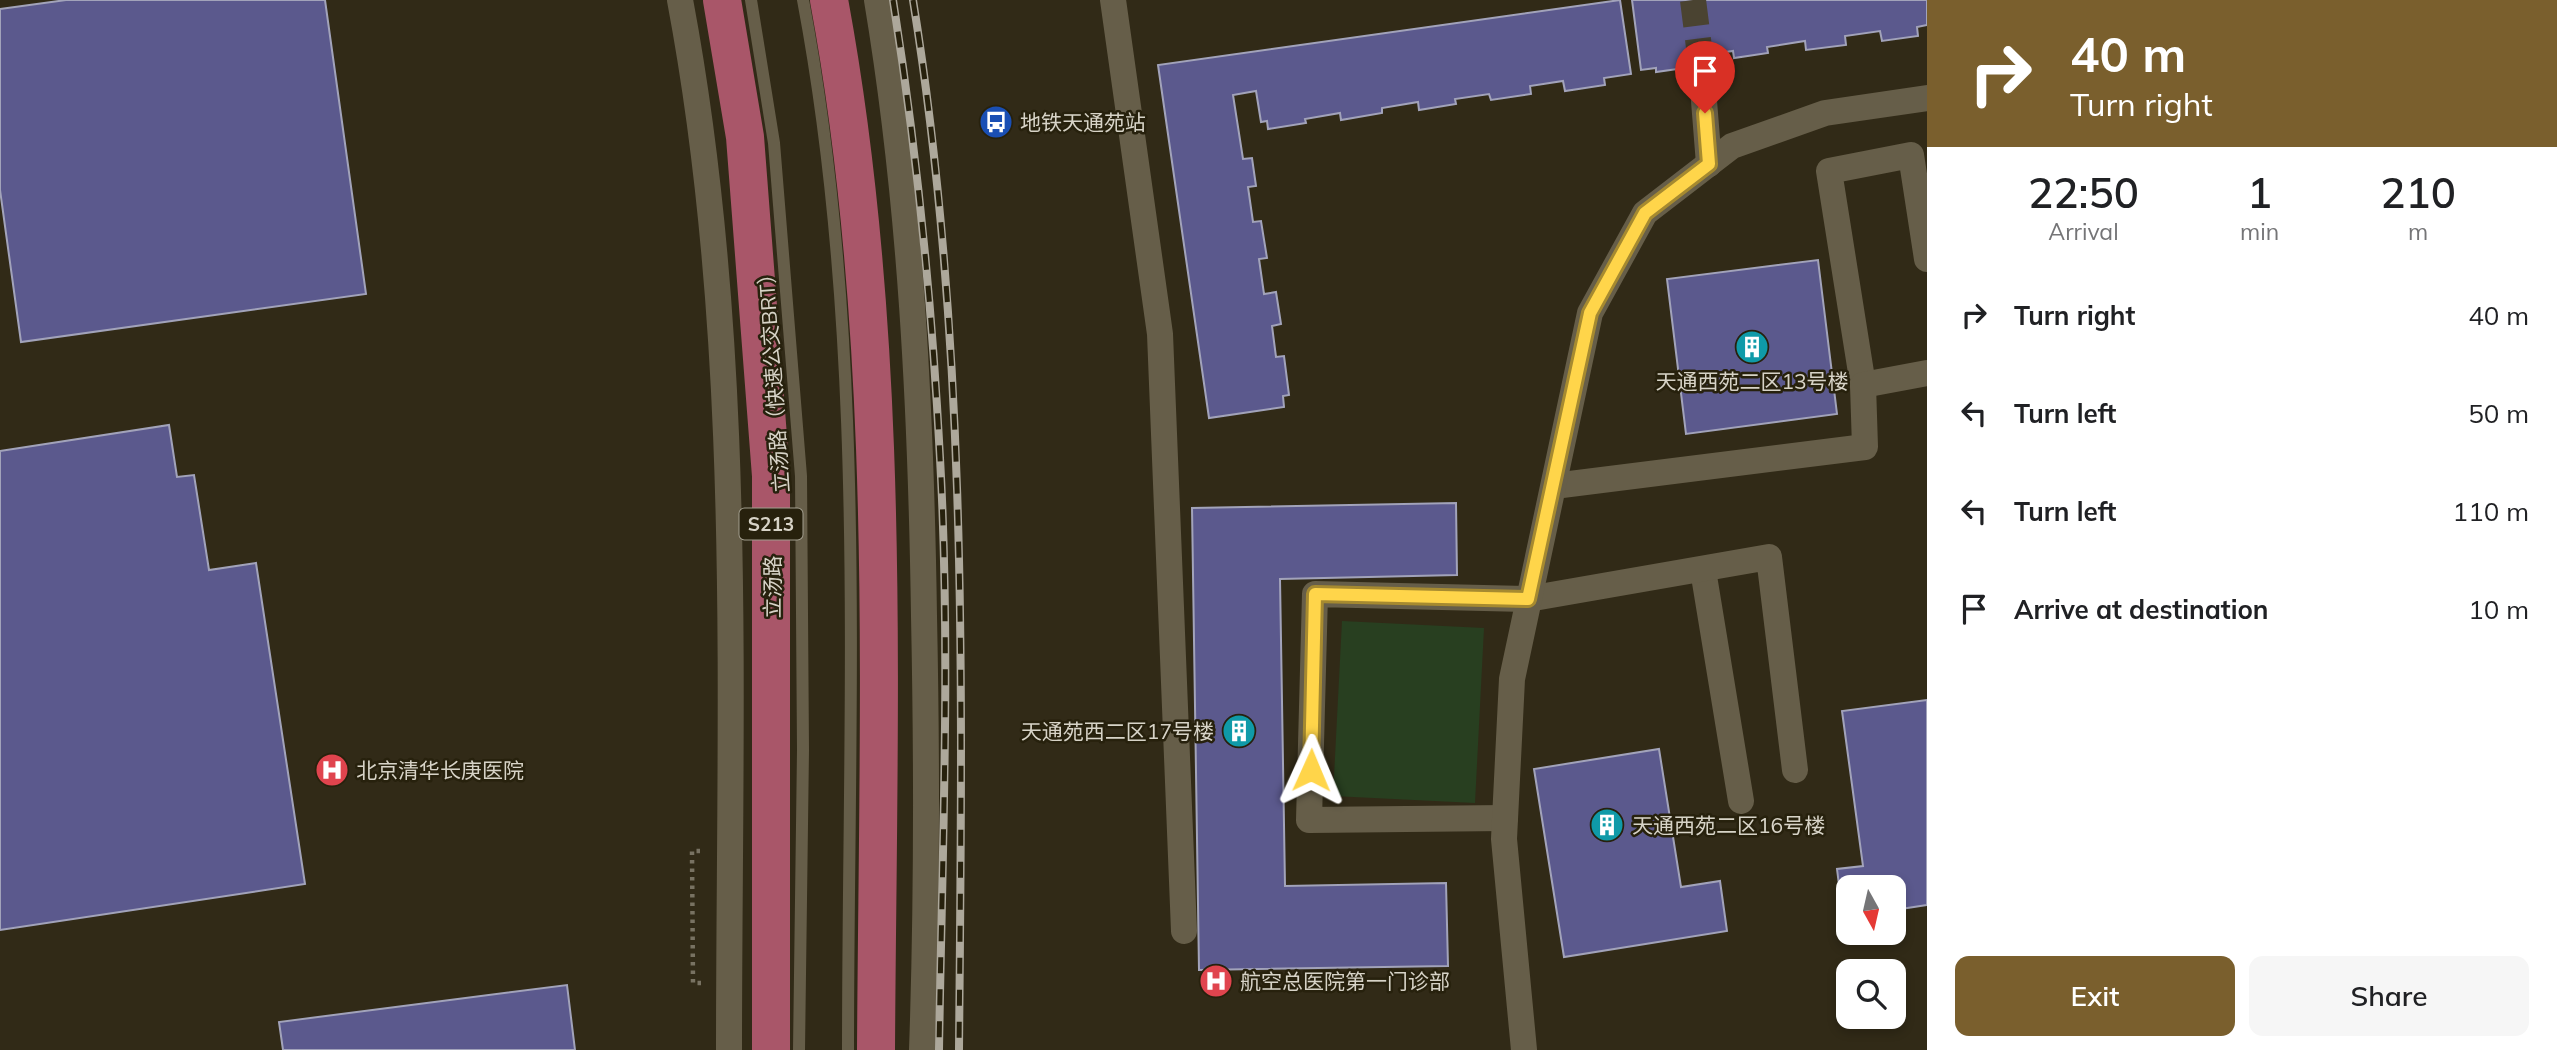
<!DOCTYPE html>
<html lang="en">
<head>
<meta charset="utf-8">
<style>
	:root { --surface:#fff; --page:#f6f6f6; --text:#202124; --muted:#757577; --accent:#7a5f2d }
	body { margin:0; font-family:Mulish,"Noto Sans SC",sans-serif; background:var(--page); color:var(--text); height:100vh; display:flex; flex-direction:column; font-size:26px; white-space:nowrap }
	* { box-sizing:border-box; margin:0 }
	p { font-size:23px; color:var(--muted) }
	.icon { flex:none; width:38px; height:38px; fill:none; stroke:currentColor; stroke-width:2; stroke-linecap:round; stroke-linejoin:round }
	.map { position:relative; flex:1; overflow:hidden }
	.details { display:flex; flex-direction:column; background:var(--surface); width:630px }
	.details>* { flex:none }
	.guide { background:#7a5f2d; color:#fff; overflow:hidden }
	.needle { width:46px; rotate:172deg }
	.tools { position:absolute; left:1836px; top:875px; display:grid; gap:14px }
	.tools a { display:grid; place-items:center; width:70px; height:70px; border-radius:14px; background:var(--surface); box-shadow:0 4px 10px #0003; font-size:35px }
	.pin { position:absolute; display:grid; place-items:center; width:60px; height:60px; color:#fff; margin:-72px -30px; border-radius:50% 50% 50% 0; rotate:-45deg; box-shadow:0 0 7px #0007 }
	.pin .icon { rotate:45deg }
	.me { position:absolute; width:77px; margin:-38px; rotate:1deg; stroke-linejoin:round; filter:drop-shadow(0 0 5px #0008) }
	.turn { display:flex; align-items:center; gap:24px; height:147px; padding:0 28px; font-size:32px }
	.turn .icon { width:91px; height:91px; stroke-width:2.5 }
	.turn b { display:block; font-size:49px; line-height:60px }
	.eta { display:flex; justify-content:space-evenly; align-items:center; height:119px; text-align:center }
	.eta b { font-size:42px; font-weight:600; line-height:49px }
	.primary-button { display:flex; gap:14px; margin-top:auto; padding:14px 28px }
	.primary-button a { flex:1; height:80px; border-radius:14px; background:var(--accent); color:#fff; font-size:28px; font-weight:600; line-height:80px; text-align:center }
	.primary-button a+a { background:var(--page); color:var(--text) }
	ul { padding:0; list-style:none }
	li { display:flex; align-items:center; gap:21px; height:98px; padding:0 28px }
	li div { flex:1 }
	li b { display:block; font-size:26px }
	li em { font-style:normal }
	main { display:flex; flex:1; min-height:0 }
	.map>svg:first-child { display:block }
	.green { fill:#283f20 }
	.building { fill:#5b598d; stroke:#a2a3ba; stroke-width:2 }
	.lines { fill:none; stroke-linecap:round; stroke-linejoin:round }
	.street-tunnel { stroke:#4a4331; stroke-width:26; stroke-dasharray:26 13; stroke-linecap:butt }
	.path { stroke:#787262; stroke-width:4.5; stroke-dasharray:3.5 5; stroke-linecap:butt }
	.lane { stroke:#665e49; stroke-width:12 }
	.street { stroke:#665e49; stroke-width:26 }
	.primary { stroke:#a95669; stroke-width:38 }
	.rail-casing { stroke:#ada89b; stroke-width:8 }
	.rail { stroke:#27210d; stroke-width:5; stroke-dasharray:16; stroke-linecap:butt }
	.route-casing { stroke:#a68a30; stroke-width:18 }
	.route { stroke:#ffd54a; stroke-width:12 }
	.labels { text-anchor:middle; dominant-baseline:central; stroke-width:5; stroke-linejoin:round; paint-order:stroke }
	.shield { fill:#27210d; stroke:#a29e8f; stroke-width:2 }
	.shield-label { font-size:19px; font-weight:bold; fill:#d7d3c7 }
	.poi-label { font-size:21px; fill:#d7d3c7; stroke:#27210d; text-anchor:start }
	.street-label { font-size:21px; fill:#d7d3c7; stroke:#27210d }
</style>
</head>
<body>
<main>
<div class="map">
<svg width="1927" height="1050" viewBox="0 0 1927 1050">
	<rect width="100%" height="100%" fill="#312a17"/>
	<polygon class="green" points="1342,621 1484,628 1475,803 1333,796"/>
	<g class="building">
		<polygon points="66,0 325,0 366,294 21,342 0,190 0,9"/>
		<polygon points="1620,0 1631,74 1604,78 1605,85 1565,91 1563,81 1530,86 1531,94 1491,100 1489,94 1455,99 1456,104 1419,110 1418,102 1382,108 1382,113 1341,120 1340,113 1305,119 1306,123 1268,129 1267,121 1261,122 1256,91 1233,95 1243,159 1252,158 1256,186 1248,187 1253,222 1261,221 1267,258 1259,259 1264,294 1276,292 1281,324 1272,326 1276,357 1284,356 1289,395 1283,396 1284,407 1209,418 1158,65"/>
		<polygon points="1632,0 1927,0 1927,25 1917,27 1918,36 1882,41 1880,31 1845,36 1846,45 1806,50 1805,41 1767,47 1768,53 1734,58 1733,51 1691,57 1692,67 1656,72 1656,68 1641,70"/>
		<polygon points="1818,260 1837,414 1686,434 1667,279"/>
		<polygon points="169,425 177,477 194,475 209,570 256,563 305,884 0,930 0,451"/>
		<polygon points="1456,503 1457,575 1280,579 1285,886 1446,883 1448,966 1199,970 1192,508"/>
		<polygon points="1927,700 1927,905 1894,910 1894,887 1848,887 1848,916 1843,917 1837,869 1863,866 1842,711"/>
		<polygon points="1659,749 1681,887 1720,881 1727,931 1564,957 1534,769"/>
		<polygon points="567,985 575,1050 283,1050 279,1022"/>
	</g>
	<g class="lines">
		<polyline class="street-tunnel" points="1693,0 1701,63"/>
		<polyline class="path" points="701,983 693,983 692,851 704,851"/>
		<g class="lane">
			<polyline points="751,0 774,143 801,476 803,750 799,1050"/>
			<path d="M803,0C868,345 848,701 848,1050"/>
		</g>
		<g class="street">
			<path d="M680,0C745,345 729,701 729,1050"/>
			<path d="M877,0C911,204 921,410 924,616C927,761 927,906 922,1050"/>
			<polyline points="1113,0 1160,334 1184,931"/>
			<polyline points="1701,63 1709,164"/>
			<polyline points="1863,385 1829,171 1911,155 1927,259"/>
			<polyline points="1554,486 1865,447 1863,385 1927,373"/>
			<polyline points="1703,570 1741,801"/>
			<polyline points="1505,818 1309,820 1315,594 1528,599 1769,557 1795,770"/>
			<polyline points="1524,1050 1504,839 1512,679 1590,313 1645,213 1732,146 1825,113 1927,98"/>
		</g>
		<g class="primary">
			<polyline points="722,0 745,137 771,476 771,1050"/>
			<path d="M829,0C893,345 878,700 876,1050"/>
		</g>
		<defs>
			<g id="rail">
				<path d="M893,0C917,152 932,304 940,458C951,654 942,853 939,1050"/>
				<path d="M913,0C969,347 962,700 959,1050"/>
			</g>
		</defs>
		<use href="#rail" class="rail-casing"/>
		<use href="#rail" class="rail"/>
	</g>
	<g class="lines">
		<defs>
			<polyline id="route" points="1311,770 1315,594 1528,599 1590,313 1645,213 1709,164 1705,113"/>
		</defs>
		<use href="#route" class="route-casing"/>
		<use href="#route" class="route"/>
	</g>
	<defs>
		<symbol id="bus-disc" viewBox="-11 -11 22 22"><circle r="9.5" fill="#1a4fb4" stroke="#27210d"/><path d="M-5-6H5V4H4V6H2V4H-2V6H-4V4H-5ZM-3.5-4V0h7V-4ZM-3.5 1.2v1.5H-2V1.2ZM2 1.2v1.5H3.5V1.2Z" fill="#fff"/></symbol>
		<symbol id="building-disc" viewBox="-11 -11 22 22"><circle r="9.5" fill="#0f9aa8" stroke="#27210d"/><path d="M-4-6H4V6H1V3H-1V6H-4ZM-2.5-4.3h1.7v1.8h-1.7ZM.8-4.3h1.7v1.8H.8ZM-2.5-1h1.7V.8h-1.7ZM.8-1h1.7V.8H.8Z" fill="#fff"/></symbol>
		<symbol id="hospital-disc" viewBox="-11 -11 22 22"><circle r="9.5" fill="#e0444e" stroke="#27210d"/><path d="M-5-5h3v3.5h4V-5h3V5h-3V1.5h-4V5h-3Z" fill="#fff"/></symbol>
	</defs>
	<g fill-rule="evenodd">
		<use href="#bus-disc" x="977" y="103" width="38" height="38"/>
		<use href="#building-disc" x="1733" y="328" width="38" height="38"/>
		<use href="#building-disc" x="1220" y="712" width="38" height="38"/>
		<use href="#hospital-disc" x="313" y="751" width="38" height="38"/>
		<use href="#building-disc" x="1588" y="806" width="38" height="38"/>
		<use href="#hospital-disc" x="1197" y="962" width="38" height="38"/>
	</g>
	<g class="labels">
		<rect class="shield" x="739.5" y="508.5" width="63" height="31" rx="5"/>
		<g class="shield-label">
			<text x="771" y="524">S213</text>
		</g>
		<g class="poi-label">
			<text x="1020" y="122">地铁天通苑站</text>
			<text x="1752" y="381" text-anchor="middle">天通西苑二区13号楼</text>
			<text x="1214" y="731" text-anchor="end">天通苑西二区17号楼</text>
			<text x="356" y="770">北京清华长庚医院</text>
			<text x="1632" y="825">天通西苑二区16号楼</text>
			<text x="1240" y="981">航空总医院第一门诊部</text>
		</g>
		<g class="street-label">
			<text transform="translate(773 378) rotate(-94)">立汤路（快速公交BRT）</text>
			<text transform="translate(772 587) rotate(-90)">立汤路</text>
		</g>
	</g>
</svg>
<div class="tools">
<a><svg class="needle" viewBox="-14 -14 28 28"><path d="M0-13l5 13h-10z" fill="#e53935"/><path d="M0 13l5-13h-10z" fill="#757577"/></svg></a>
<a><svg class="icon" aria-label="search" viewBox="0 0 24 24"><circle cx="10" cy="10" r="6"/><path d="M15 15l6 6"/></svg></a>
</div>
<div class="pin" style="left:1705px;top:113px;background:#d93025"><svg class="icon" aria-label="arrive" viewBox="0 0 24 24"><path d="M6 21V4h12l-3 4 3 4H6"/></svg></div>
<svg class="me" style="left:1311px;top:770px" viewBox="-20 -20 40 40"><path d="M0-17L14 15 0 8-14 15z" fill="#ffd54a" stroke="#fff" stroke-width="4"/></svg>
</div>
<section class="details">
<div class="guide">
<div class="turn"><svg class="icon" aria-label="right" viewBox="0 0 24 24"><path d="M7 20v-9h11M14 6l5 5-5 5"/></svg><div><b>40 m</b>Turn right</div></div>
</div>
<div class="eta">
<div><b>22:50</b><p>Arrival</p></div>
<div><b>1</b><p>min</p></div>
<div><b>210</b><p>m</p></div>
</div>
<ul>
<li><svg class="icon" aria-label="right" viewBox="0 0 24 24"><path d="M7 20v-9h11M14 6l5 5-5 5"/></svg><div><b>Turn right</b></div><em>40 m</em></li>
<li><svg class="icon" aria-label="left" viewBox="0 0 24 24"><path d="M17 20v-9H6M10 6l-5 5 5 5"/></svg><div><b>Turn left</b></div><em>50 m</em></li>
<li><svg class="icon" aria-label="left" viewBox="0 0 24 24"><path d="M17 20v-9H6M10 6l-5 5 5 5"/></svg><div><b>Turn left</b></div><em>110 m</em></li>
<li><svg class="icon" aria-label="arrive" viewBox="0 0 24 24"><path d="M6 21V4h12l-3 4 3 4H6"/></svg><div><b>Arrive at destination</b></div><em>10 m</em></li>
</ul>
<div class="primary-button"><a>Exit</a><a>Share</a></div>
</section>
</main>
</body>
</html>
